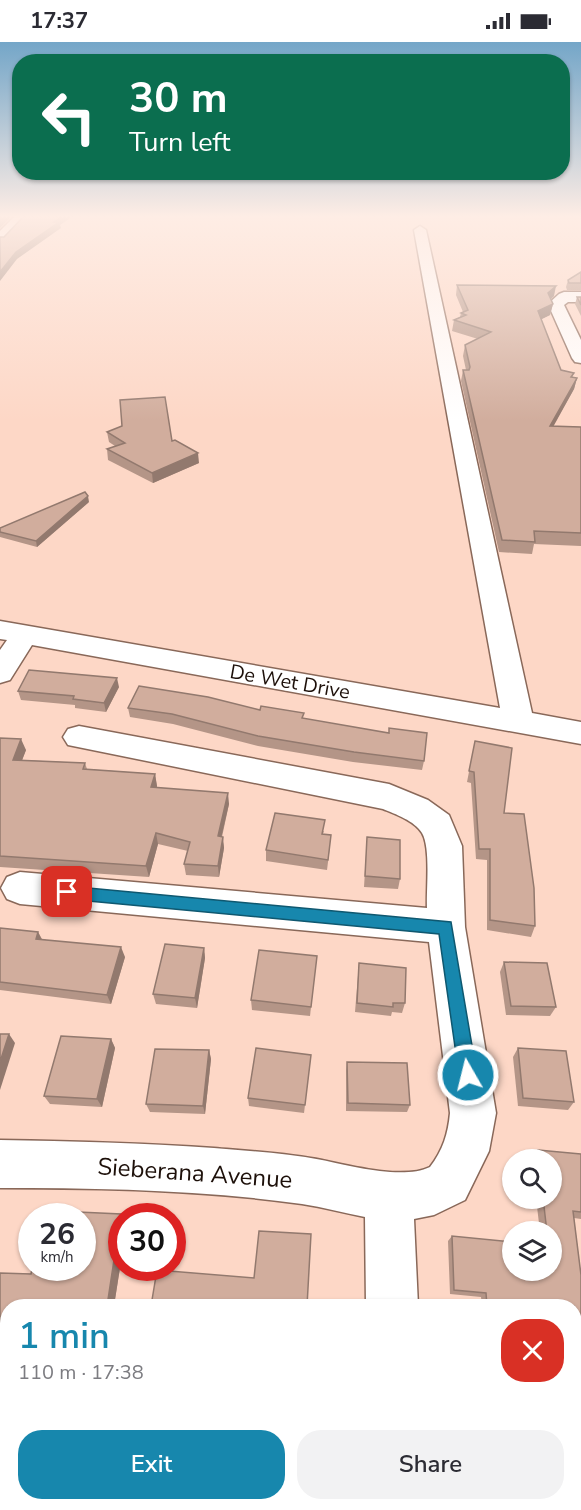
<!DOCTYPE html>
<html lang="en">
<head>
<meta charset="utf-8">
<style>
	:root { --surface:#fff; --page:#f2f2f3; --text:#2b2b33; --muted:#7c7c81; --accent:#1787ad }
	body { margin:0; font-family:"Nunito Sans",sans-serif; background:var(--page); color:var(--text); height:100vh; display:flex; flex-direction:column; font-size:22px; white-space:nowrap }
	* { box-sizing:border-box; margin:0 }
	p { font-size:20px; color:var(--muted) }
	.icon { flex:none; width:33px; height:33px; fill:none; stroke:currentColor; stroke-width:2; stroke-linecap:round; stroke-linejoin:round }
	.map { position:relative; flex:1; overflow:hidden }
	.sheet { position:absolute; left:0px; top:1257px; width:582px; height:212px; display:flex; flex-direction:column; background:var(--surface); border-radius:24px 24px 0 0; box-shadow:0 2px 4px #0004 }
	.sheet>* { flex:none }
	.banner { position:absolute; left:12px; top:12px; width:558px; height:126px; border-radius:24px; box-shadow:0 2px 4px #0004; background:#0b6e4f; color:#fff; overflow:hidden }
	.controls { position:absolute; left:502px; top:1107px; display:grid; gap:12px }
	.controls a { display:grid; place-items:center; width:60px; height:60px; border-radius:50%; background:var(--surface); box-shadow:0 2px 4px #0004; font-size:30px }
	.speed { position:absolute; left:18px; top:1161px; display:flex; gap:12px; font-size:30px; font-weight:700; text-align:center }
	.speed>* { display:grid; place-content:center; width:78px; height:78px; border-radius:50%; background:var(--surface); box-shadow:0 2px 4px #0004; line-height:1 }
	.speed small { font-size:15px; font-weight:400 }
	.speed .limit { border:9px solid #d22; background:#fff; color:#111 }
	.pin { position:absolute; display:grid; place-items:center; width:51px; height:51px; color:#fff; margin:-26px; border-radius:12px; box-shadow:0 3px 9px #0006 }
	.me { position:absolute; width:66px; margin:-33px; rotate:352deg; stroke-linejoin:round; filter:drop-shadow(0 0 4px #0008) }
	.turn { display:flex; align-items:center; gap:21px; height:126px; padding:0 18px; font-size:27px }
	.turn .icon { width:78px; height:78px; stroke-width:2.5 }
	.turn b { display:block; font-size:42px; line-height:51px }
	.round { display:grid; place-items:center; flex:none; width:63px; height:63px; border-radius:24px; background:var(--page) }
	.summary { display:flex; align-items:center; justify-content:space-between; height:102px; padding:0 18px }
	h1 { font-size:36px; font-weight:600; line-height:45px; color:var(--accent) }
	.action { display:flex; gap:12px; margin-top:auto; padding:12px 18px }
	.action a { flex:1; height:69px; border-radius:24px; background:var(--accent); color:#fff; font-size:24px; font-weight:600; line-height:69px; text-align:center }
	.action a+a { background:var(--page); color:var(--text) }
	.status { display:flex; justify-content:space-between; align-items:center; height:42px; padding:0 30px; background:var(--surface); direction:ltr }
	.status svg { height:16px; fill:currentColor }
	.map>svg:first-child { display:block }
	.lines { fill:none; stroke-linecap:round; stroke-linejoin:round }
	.minor-casing { stroke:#896859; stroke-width:3 }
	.minor { fill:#fff; fill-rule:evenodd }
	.wall { fill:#b49587 }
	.shaded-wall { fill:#92796e }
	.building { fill:#d1ad9d; stroke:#92796e; stroke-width:1.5 }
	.route { fill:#1787ad; stroke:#0f5870; stroke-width:1.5 }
	.labels { text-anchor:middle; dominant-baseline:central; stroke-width:4.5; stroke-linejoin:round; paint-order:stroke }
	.street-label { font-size:20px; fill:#1d100a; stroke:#fff }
	.near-street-label { font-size:24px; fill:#1d100a; stroke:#fff }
</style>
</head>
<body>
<div class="status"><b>17:37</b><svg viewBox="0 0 49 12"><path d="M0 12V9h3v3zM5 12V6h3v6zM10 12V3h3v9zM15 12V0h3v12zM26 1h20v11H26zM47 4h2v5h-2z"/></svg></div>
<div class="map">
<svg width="581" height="1468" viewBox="0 0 581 1468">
	<rect width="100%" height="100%" fill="#fdd7c6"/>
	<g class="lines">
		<defs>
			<g id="minor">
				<polygon points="16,173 29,173 5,199 0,200 0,189"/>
				<polygon points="420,184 426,188 532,671 581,680 581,702 32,603 10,638 0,641 0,608 7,598 0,597 0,579 500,666 414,188"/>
				<polygon points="564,250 581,250 581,260 568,260 564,263 581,298 581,321 575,320 572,316 548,262 559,252"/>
				<path d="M79,684L389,742L428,758L449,773L462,804L465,885L496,1071L489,1109L465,1158L434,1173L414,1177L418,1264H366L365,1175C344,1171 323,1165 302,1162C203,1148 100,1146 0,1146V1098C71,1099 143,1101 214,1106C250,1109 287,1111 322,1118C351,1124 403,1138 430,1125C443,1108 448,1092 450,1071L429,900L20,862L7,857L1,846L7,835L20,830L427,866C426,848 431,806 422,791C415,779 395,772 383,767L68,703L63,695L68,687Z"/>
				<polygon points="368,1461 428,1461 429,1468 369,1468"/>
			</g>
		</defs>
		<use href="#minor" class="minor-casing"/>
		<use href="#minor" class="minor"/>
	</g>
	<g class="wall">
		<polygon points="581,230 581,248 567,248 566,245 568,238"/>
		<polygon points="457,243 554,254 550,257 553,262 550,273 541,277 561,328 573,335 577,336 574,347 553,384 581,385 581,504 534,502 532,512 499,510 461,339 463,328 466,328 463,314 465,303 478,297 452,289 454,278 460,275 461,271 463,270 456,253"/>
		<polygon points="577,255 581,255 581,274 575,262"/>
		<polygon points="107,390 172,399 199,421 153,441 108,418 107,407 115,404 109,400"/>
		<polygon points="89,460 37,505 0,495 0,486"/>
		<polygon points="119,645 106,670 75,666 75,663 21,658 18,649"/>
		<polygon points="128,666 260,668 304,676 424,719 422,728 353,720 258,704 173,682 130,675"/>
		<polygon points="0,696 26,708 22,718 85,721 87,727 155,732 157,745 229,762 222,795 224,806 219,835 186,833 184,822 188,809 158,802 149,835 0,825"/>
		<polygon points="475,699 504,771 535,884 531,895 487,888 487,818 476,817 471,741 467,740"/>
		<polygon points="324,789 323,792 330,804 327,828 266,819 266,808"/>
		<polygon points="367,795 400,837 398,847 364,845"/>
		<polygon points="0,886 38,890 42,897 125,915 111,962 0,948"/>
		<polygon points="204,906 205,916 197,966 156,962 153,952"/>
		<polygon points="317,914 310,974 252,968 251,958"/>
		<polygon points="504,920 556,965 550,974 506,973 500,930"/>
		<polygon points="359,921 405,961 402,971 392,970 391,974 355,970"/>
		<polygon points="111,997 115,1006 102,1065 50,1062 44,1054"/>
		<polygon points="518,1006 574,1060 568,1068 518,1064 513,1015"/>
		<polygon points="209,1008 211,1017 205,1072 150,1070 146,1062"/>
		<polygon points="311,1013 304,1071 249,1064 248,1056"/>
		<polygon points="347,1020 410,1063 407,1070 346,1069 346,1028"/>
		<polygon points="538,1108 581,1112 581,1177 574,1176 581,1233 581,1360 574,1359 574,1264 482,1264 481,1255 450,1252 448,1199 452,1194 552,1228 552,1190 540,1190 536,1156 552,1156 552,1118 532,1118 532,1115"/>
		<polygon points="122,1174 122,1213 114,1264 8,1264 8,1285 0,1285 0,1231 31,1232"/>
		<polygon points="462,1461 574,1461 581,1468 462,1468"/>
	</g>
	<g class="shaded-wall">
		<polygon points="5,173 13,173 0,186 0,178"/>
		<polygon points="64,173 75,173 60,183 61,186 17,217 0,239 0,230 16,210 54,180"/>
		<polygon points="556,244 554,254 546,262 548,251"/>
		<polygon points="553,262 550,273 536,280 538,269"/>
		<polygon points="577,336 574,347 547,396 550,384"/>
		<polygon points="198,411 199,421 153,441 152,431"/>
		<polygon points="88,454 89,460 37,505 36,499"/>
		<polygon points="117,636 119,645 106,670 104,661"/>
		<polygon points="21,697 26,708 18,729 13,718"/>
		<polygon points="155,732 157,744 154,756 151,745"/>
		<polygon points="228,751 229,762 219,805 218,794"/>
		<polygon points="156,791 158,802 149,835 146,824"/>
		<polygon points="223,795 224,806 219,835 218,824"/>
		<polygon points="38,890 43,900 36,897"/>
		<polygon points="121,905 125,915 111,962 107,953"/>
		<polygon points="204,906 205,916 197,966 195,956"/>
		<polygon points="9,992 15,1001 0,1048 0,1020"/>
		<polygon points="111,997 115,1006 102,1065 97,1057"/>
		<polygon points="209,1008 211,1017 205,1072 203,1064"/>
		<polygon points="121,1172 123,1174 122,1174 122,1213 114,1264 107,1264"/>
		<polygon points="78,1461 86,1461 85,1468 77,1468"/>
	</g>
	<g class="building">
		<polygon points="0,173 5,173 0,178"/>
		<polygon points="25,173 64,173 54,180 59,180 16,210 0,230 0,195 4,195"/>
		<polygon points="581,230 581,241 569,241 568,238"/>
		<polygon points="457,243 556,244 548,251 553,262 538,269 561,328 574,331 571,335 577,336 550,384 581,385 581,491 534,489 535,500 502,498 463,328 469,328 470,325 465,303 491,290 454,278 466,273 461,271 468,268"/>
		<polygon points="577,255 581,255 581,263"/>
		<polygon points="165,355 172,399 175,398 198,411 152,431 107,407 125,401 107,390 122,384 120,358"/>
		<polygon points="85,450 88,454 36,499 0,490 0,486"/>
		<polygon points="29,628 117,636 104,661 73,657 74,654 18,649"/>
		<polygon points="139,644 208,655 260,668 261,664 304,671 302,676 389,691 389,686 427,691 424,719 354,710 258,694 172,672 128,666"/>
		<polygon points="0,696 21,697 13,718 85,721 83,727 155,732 151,745 228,751 218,794 223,795 218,824 184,822 190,800 156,791 146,824 0,814"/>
		<polygon points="475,699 512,706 504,771 524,772 534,846 535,884 490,878 490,807 479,807 474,730 469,729"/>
		<polygon points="275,771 325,778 322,792 331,793 328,818 266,808"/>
		<polygon points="367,795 400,798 400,837 365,834"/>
		<polygon points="0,886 38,890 36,897 121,905 107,953 0,940"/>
		<polygon points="165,902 204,906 195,956 153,952"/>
		<polygon points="259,908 317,914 311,965 251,958"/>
		<polygon points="504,920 547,921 556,965 511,964"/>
		<polygon points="359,921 406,926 405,961 393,961 393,965 357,961"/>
		<polygon points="0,992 9,992 0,1020"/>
		<polygon points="61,994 111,997 97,1057 44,1054"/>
		<polygon points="256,1006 311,1013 305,1063 248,1056"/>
		<polygon points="518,1006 566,1009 574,1060 523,1056"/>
		<polygon points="155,1007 209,1008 203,1064 146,1062"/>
		<polygon points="347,1020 407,1021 410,1063 348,1061"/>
		<polygon points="538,1108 581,1112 581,1170 573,1169 581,1233 581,1357 574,1357 574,1264 487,1264 486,1251 454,1248 452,1194 513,1200 513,1228 552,1228 552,1190 547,1190 543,1156 552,1156 552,1118 539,1118"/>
		<polygon points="78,1170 121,1172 107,1264 8,1264 8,1281 0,1281 0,1231 31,1232 32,1226 82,1226 82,1174 78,1174"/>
		<polygon points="259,1189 311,1192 307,1264 151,1264 157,1228 254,1236"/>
		<polygon points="0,1359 8,1359 8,1461 78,1461 77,1468 0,1468"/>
		<polygon points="574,1409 581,1410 581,1468 469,1468 469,1461 574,1461"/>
		<polygon points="138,1461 306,1461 306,1468 137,1468"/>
	</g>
	<linearGradient id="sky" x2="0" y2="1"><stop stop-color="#74a6c8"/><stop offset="0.46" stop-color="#feede5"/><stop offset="1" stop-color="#feede5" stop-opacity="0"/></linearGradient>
	<rect width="581" height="379" fill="url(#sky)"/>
	<polygon class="route" points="67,844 451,880 477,1033 474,1039 468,1042 461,1039 459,1033 439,892 67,857 62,855 59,850 62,846"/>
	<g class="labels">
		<g class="street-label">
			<text transform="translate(290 640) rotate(10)">De Wet Drive</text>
		</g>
		<g class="near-street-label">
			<text transform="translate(195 1131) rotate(4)">Sieberana Avenue</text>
		</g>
	</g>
</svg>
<div class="controls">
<a><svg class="icon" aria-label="search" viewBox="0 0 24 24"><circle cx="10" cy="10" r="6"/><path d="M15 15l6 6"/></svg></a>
<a><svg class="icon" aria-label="layers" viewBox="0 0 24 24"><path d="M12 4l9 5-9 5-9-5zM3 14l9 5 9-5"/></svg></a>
</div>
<div class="speed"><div>26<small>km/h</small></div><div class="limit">30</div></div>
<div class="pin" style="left:67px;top:850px;background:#d93025"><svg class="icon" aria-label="arrive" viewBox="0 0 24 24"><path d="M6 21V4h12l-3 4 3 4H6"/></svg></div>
<svg class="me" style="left:468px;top:1033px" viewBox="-20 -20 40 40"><circle r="17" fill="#1787ad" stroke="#fff" stroke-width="3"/><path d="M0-11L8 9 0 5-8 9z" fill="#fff"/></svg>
<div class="banner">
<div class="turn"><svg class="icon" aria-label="left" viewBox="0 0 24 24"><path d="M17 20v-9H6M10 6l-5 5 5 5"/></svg><div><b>30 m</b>Turn left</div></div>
</div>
<section class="sheet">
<div class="summary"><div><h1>1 min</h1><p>110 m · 17:38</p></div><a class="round" style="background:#d93025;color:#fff"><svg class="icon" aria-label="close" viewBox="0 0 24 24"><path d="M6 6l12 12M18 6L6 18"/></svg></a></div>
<div class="action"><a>Exit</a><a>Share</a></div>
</section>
</div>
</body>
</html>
